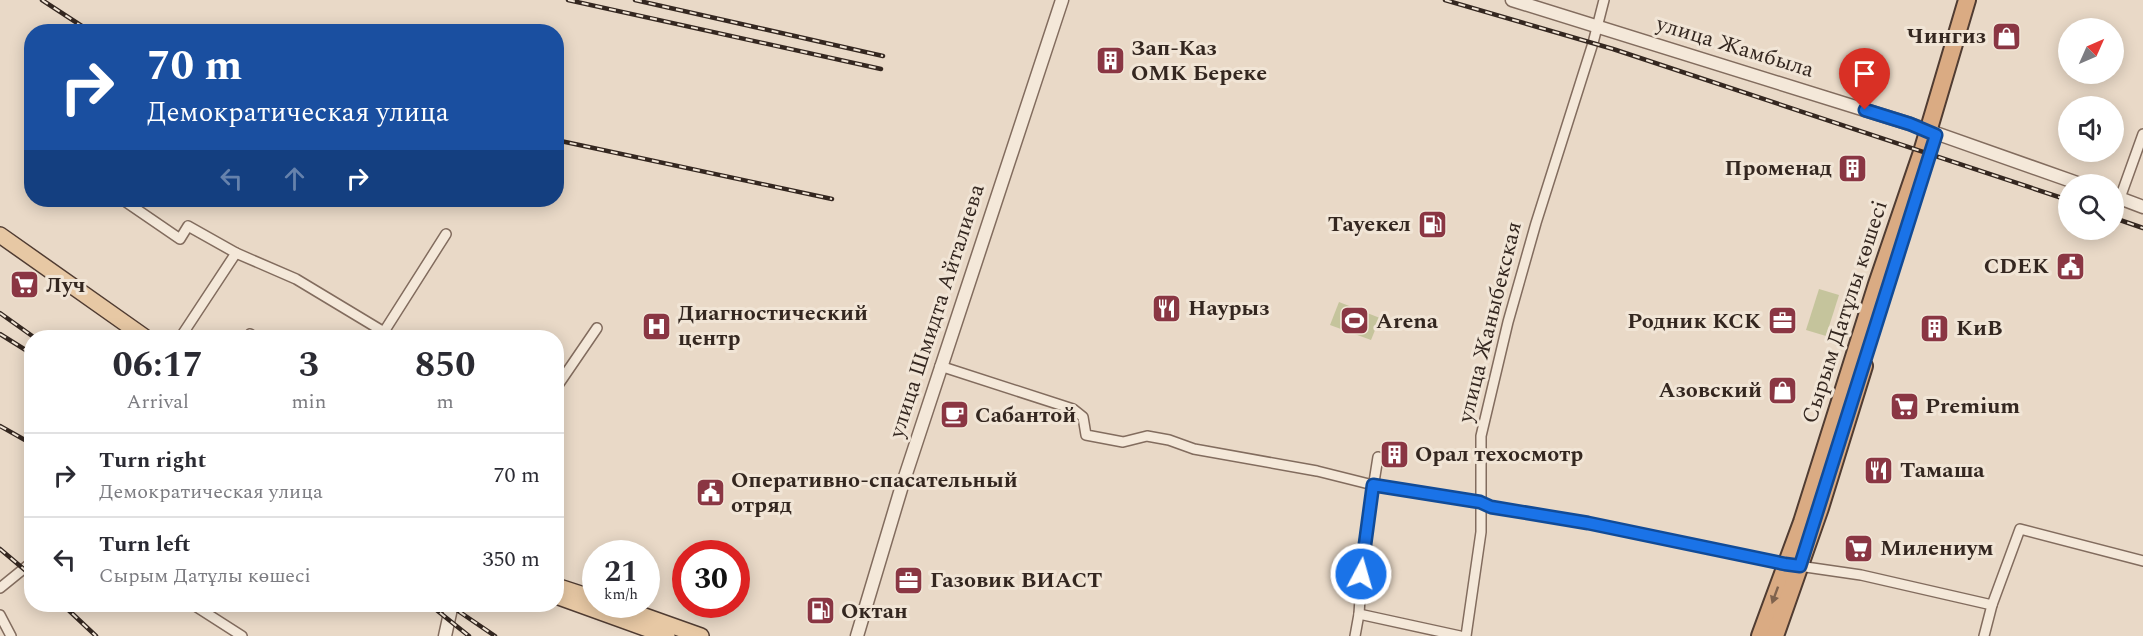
<!DOCTYPE html>
<html lang="en">
<head>
<meta charset="utf-8">
<style>
	:root { --surface:#fff; --page:#f2f2f3; --text:#2b2b33; --muted:#7c7c81; --line:#e1e1e2 }
	body { margin:0; font-family:Spectral,serif; background:var(--page); color:var(--text); height:100vh; display:flex; flex-direction:column; font-size:22px; white-space:nowrap }
	* { box-sizing:border-box; margin:0 }
	p { font-size:20px; color:var(--muted) }
	.icon { flex:none; width:33px; height:33px; fill:none; stroke:currentColor; stroke-width:2; stroke-linecap:round; stroke-linejoin:round }
	.map { position:relative; flex:1; overflow:hidden }
	.panel { position:absolute; left:24px; top:330px; width:540px; height:282px; display:flex; flex-direction:column; background:var(--surface); border-radius:24px; box-shadow:0 3px 15px #0003 }
	.panel>* { flex:none }
	.top-card { position:absolute; left:24px; top:24px; width:540px; height:183px; border-radius:24px; box-shadow:0 3px 15px #0003; background:#1a4fa0; color:#fff; overflow:hidden }
	.needle { width:39px; rotate:45deg }
	.buttons { position:absolute; left:2058px; top:18px; display:grid; gap:12px }
	.buttons a { display:grid; place-items:center; width:66px; height:66px; border-radius:50%; background:var(--surface); box-shadow:0 3px 15px #0003; font-size:30px }
	.speed { position:absolute; left:582px; top:540px; display:flex; gap:12px; font-size:30px; font-weight:700; text-align:center }
	.speed>* { display:grid; place-content:center; width:78px; height:78px; border-radius:50%; background:var(--surface); box-shadow:0 3px 15px #0003; line-height:1 }
	.speed small { font-size:15px; font-weight:400 }
	.speed .limit { border:9px solid #d22; background:#fff; color:#111 }
	.pin { position:absolute; display:grid; place-items:center; width:51px; height:51px; color:#fff; margin:-62px -26px; border-radius:50% 50% 50% 0; rotate:-45deg; box-shadow:0 0 6px #0007 }
	.pin .icon { rotate:45deg }
	.me { position:absolute; width:66px; margin:-33px; rotate:6deg; stroke-linejoin:round; filter:drop-shadow(0 0 4px #0008) }
	.turn { display:flex; align-items:center; gap:21px; height:126px; padding:0 24px; font-size:27px }
	.turn .icon { width:78px; height:78px; stroke-width:2.5 }
	.turn b { display:block; font-size:42px; line-height:51px }
	.lanes { display:flex; align-items:center; height:57px; padding:0 24px; background:#0003; justify-content:center; gap:30px; direction:ltr }
	.lanes .off { opacity:.35 }
	.eta { display:flex; justify-content:space-evenly; align-items:center; height:102px; text-align:center }
	.eta b { font-size:36px; font-weight:700; line-height:42px }
	ul { padding:0; list-style:none }
	li { display:flex; align-items:center; gap:18px; height:84px; padding:0 24px; border-top:2px solid var(--line) }
	li div { flex:1 }
	li b { display:block; font-size:22px }
	li em { font-style:normal }
	.map>svg:first-child { display:block }
	.green { fill:#c5c49c }
	.lines { fill:none; stroke-linecap:round; stroke-linejoin:round }
	.minor-casing { stroke:#826c5e; stroke-width:12 }
	.tertiary-casing { stroke:#826c5e; stroke-width:15 }
	.primary-casing { stroke:#503c32; stroke-width:18 }
	.trunk-casing { stroke:#503c32; stroke-width:20 }
	.minor { stroke:#f4e8d9; stroke-width:9 }
	.tertiary { stroke:#f4e8d9; stroke-width:12 }
	.primary { stroke:#e7c8a4; stroke-width:15 }
	.trunk { stroke:#daab83; stroke-width:16 }
	.rail-casing { stroke:#342720; stroke-width:4.5 }
	.rail { stroke:#f1e5d6; stroke-width:2; stroke-dasharray:7; stroke-linecap:butt }
	.oneway { fill:#7f624d }
	.route-casing { stroke:#114b97; stroke-width:15 }
	.route { stroke:#1a73e8; stroke-width:10 }
	.labels { text-anchor:middle; dominant-baseline:central; stroke-width:6; stroke-linejoin:round; paint-order:stroke }
	.poi-label { font-size:22px; font-weight:bold; fill:#342720; stroke:#f1e5d6; text-anchor:start }
	.street-label { font-size:22px; fill:#342720; stroke:#f1e5d6 }
</style>
</head>
<body>
<div class="map">
<svg width="2143" height="636" viewBox="0 0 2143 636">
	<rect width="100%" height="100%" fill="#e9d9c7"/>
	<g class="green">
		<polygon points="1819,289 1839,295 1826,336 1806,330"/>
		<polygon points="1339,302 1380,318 1371,340 1330,325"/>
	</g>
	<g class="lines">
		<defs>
			<g id="minor">
				<polyline points="2120,198 2143,134"/>
				<polyline points="126,202 180,239 188,226 236,253 296,279 394,338"/>
				<polyline points="250,334 256,338"/>
				<polyline points="180,338 236,253"/>
				<polyline points="380,338 446,234"/>
				<polyline points="940,366 1073,409 1083,417 1086,435 1123,442 1147,436 1169,440 1194,449 1317,471 1373,485 1480,502 1491,507 1588,523 1785,564 1861,575 1992,605"/>
				<polyline points="556,388 597,328"/>
				<polyline points="0,588 32,562"/>
				<polyline points="192,604 242,636"/>
				<polyline points="1359,614 1460,636"/>
				<polyline points="0,615 11,636"/>
				<polyline points="1355,636 1359,614 1363,551 1378,457"/>
				<polyline points="1466,636 1481,532 1481,436 1508,322 1536,223 1593,43 1604,0"/>
				<polyline points="1984,636 1992,605 2020,529 2143,561"/>
			</g>
			<g id="tertiary">
				<polyline points="1512,0 1910,124 2080,184"/>
				<polyline points="2114,196 2143,207"/>
				<polyline points="445,636 452,604"/>
				<polyline points="857,636 901,489 1062,0"/>
			</g>
			<g id="primary">
				<polyline points="0,235 146,338"/>
				<polyline points="556,586 596,599"/>
				<polyline points="556,596 667,636"/>
				<polyline points="611,604 701,636"/>
			</g>
			<g id="trunk">
				<polyline points="1760,636 1802,522 1877,284 1922,152 1967,0"/>
				<polyline points="1775,636 1820,508 1864,366"/>
			</g>
		</defs>
		<use href="#minor" class="minor-casing"/>
		<use href="#tertiary" class="tertiary-casing"/>
		<use href="#primary" class="primary-casing"/>
		<use href="#trunk" class="trunk-casing"/>
		<use href="#minor" class="minor"/>
		<use href="#tertiary" class="tertiary"/>
		<use href="#primary" class="primary"/>
		<use href="#trunk" class="trunk"/>
		<defs>
			<g id="rail">
				<polyline points="42,0 91,32"/>
				<polyline points="568,0 881,69"/>
				<polyline points="635,0 883,56"/>
				<polyline points="1445,0 1613,49 2068,200"/>
				<polyline points="556,140 832,199"/>
				<polyline points="2114,218 2143,228"/>
				<polyline points="0,313 35,338"/>
				<polyline points="0,334 32,354"/>
				<polyline points="0,426 32,444"/>
				<polyline points="0,549 32,576"/>
				<polyline points="62,604 96,636"/>
				<polyline points="429,604 469,636"/>
				<polyline points="448,604 495,636"/>
			</g>
		</defs>
		<use href="#rail" class="rail-casing"/>
		<use href="#rail" class="rail"/>
	</g>
	<defs><path id="oneway-solid" d="M-6-.8H1V-3.2L6.5 0L1 3.2V.8H-6Z" transform="scale(1.5)"/></defs>
	<use class="oneway" href="#oneway-solid" transform="translate(1775 595) rotate(110)"/>
	<g class="lines">
		<defs>
			<polyline id="route" points="1361,574 1373,485 1480,502 1491,507 1588,523 1785,564 1800,566 1936,135 1910,124 1865,110"/>
		</defs>
		<use href="#route" class="route-casing"/>
		<use href="#route" class="route"/>
	</g>
	<defs>
		<symbol id="shop-square" viewBox="-11 -11 22 22"><rect x="-9" y="-9" width="18" height="18" rx="4" fill="#8a3643" stroke="#f1e5d6"/><path d="M-5-2.5h2.3a2.7 3.5 0 0 1 5.4 0H5L5.5 6h-11ZM-1.5-2.5h3a1.5 2.3 0 0 0-3 0Z" fill="#fff"/></symbol>
		<symbol id="building-square" viewBox="-11 -11 22 22"><rect x="-9" y="-9" width="18" height="18" rx="4" fill="#8a3643" stroke="#f1e5d6"/><path d="M-4-6H4V6H1V3H-1V6H-4ZM-2.5-4.3h1.7v1.8h-1.7ZM.8-4.3h1.7v1.8H.8ZM-2.5-1h1.7V.8h-1.7ZM.8-1h1.7V.8H.8Z" fill="#fff"/></symbol>
		<symbol id="fuel-square" viewBox="-11 -11 22 22"><rect x="-9" y="-9" width="18" height="18" rx="4" fill="#8a3643" stroke="#f1e5d6"/><path d="M-5.5-6h7V0h2V4h1.3V-2.5L3-4.5l.8-.8L6-3V5H2.5V1h-1V6h-7ZM-4.2-4.7v3.2H.2V-4.7Z" fill="#fff"/></symbol>
		<symbol id="civic-square" viewBox="-11 -11 22 22"><rect x="-9" y="-9" width="18" height="18" rx="4" fill="#8a3643" stroke="#f1e5d6"/><path d="M-.6-6.5H3V-4.5H.6V-3L4-1V1h2V6H-6V1h2V-1L-.6-3ZM-1.2 2.5V6h2.4V2.5Z" fill="#fff"/></symbol>
		<symbol id="supermarket-square" viewBox="-11 -11 22 22"><rect x="-9" y="-9" width="18" height="18" rx="4" fill="#8a3643" stroke="#f1e5d6"/><path d="M-6-5.5h2.5l.6 2H6L4.5 2H-2.5L-4.4-4H-6ZM-1.5 3.2a1.3 1.3 0 1 0 .1 0ZM3 3.2a1.3 1.3 0 1 0 .1 0Z" fill="#fff"/></symbol>
		<symbol id="restaurant-square" viewBox="-11 -11 22 22"><rect x="-9" y="-9" width="18" height="18" rx="4" fill="#8a3643" stroke="#f1e5d6"/><path d="M-5-6h1v4h1v-4h1v4h1v-4h1v5L-1.5 .5V6h-2V.5L-5-1ZM5-6V6H3V1.5H1.5Q1.5-4 5-6Z" fill="#fff"/></symbol>
		<symbol id="stadium-square" viewBox="-11 -11 22 22"><rect x="-9" y="-9" width="18" height="18" rx="4" fill="#8a3643" stroke="#f1e5d6"/><path d="M0-5a6.5 5 0 1 0 0 10a6.5 5 0 1 0 0-10ZM-3.5-1.8h7v3.6h-7Z" fill="#fff"/></symbol>
		<symbol id="office-square" viewBox="-11 -11 22 22"><rect x="-9" y="-9" width="18" height="18" rx="4" fill="#8a3643" stroke="#f1e5d6"/><path d="M-6-3h4V-5.5h4V-3h4V5H-6ZM-1-4.5V-3h2v-1.5ZM-6 0V1H6V0Z" fill="#fff"/></symbol>
		<symbol id="hospital-square" viewBox="-11 -11 22 22"><rect x="-9" y="-9" width="18" height="18" rx="4" fill="#8a3643" stroke="#f1e5d6"/><path d="M-5-5h3v3.5h4V-5h3V5h-3V1.5h-4V5h-3Z" fill="#fff"/></symbol>
		<symbol id="cafe-square" viewBox="-11 -11 22 22"><rect x="-9" y="-9" width="18" height="18" rx="4" fill="#8a3643" stroke="#f1e5d6"/><path d="M-5.5-4.5H6V0H3Q3 3.5 0 3.5H-2.5Q-5.5 3.5-5.5 0ZM3-3.2v2h1.7v-2ZM-6 4.5H4V6H-6Z" fill="#fff"/></symbol>
	</defs>
	<g fill-rule="evenodd">
		<use href="#shop-square" x="1990" y="20" width="33" height="33"/>
		<use href="#building-square" x="1094" y="44" width="33" height="33"/>
		<use href="#building-square" x="1836" y="152" width="33" height="33"/>
		<use href="#fuel-square" x="1416" y="208" width="33" height="33"/>
		<use href="#civic-square" x="2054" y="250" width="33" height="33"/>
		<use href="#supermarket-square" x="8" y="268" width="33" height="33"/>
		<use href="#restaurant-square" x="1150" y="292" width="33" height="33"/>
		<use href="#stadium-square" x="1338" y="304" width="33" height="33"/>
		<use href="#office-square" x="1766" y="304" width="33" height="33"/>
		<use href="#hospital-square" x="640" y="310" width="33" height="33"/>
		<use href="#building-square" x="1918" y="312" width="33" height="33"/>
		<use href="#shop-square" x="1766" y="374" width="33" height="33"/>
		<use href="#supermarket-square" x="1888" y="390" width="33" height="33"/>
		<use href="#cafe-square" x="938" y="398" width="33" height="33"/>
		<use href="#building-square" x="1378" y="438" width="33" height="33"/>
		<use href="#restaurant-square" x="1862" y="454" width="33" height="33"/>
		<use href="#civic-square" x="694" y="476" width="33" height="33"/>
		<use href="#supermarket-square" x="1842" y="532" width="33" height="33"/>
		<use href="#office-square" x="892" y="564" width="33" height="33"/>
		<use href="#fuel-square" x="804" y="594" width="33" height="33"/>
	</g>
	<g class="labels">
		<g class="poi-label">
			<text x="1986" y="36" text-anchor="end">Чингиз</text>
			<text x="1131" y="48">Зап-Каз<tspan x="1131" dy="25">ОМК Береке</tspan></text>
			<text x="1832" y="168" text-anchor="end">Променад</text>
			<text x="1411" y="224" text-anchor="end">Тауекел</text>
			<text x="2049" y="266" text-anchor="end">CDEK</text>
			<text x="46" y="285">Луч</text>
			<text x="1188" y="308">Наурыз</text>
			<text x="678" y="313">Диагностический<tspan x="678" dy="25">центр</tspan></text>
			<text x="1376" y="321">Arena</text>
			<text x="1761" y="321" text-anchor="end">Родник КСК</text>
			<text x="1956" y="328">КиВ</text>
			<text x="1762" y="390" text-anchor="end">Азовский</text>
			<text x="1925" y="406">Premium</text>
			<text x="975" y="415">Сабантой</text>
			<text x="1415" y="454">Орал техосмотр</text>
			<text x="1900" y="470">Тамаша</text>
			<text x="731" y="480">Оперативно-спасательный<tspan x="731" dy="25">отряд</tspan></text>
			<text x="1880" y="548">Милениум</text>
			<text x="930" y="580">Газовик ВИАСТ</text>
			<text x="841" y="611">Октан</text>
		</g>
		<g class="street-label">
			<text transform="translate(1735 47) rotate(17)">улица Жамбыла</text>
			<text transform="translate(937 311) rotate(-72)">улица Шмидта Айталиева</text>
			<text transform="translate(1845 312) rotate(-72)">Сырым Датұлы көшесі</text>
			<text transform="translate(1490 322) rotate(-76)">улица Жаныбекская</text>
		</g>
	</g>
</svg>
<div class="buttons">
<a><svg class="needle" viewBox="-14 -14 28 28"><path d="M0-13l5 13h-10z" fill="#e53935"/><path d="M0 13l5-13h-10z" fill="#7c7c81"/></svg></a>
<a><svg class="icon" aria-label="sound" viewBox="0 0 24 24"><path d="M4 9h4l5-4v14l-5-4H4zM17 9q2 3 0 6"/></svg></a>
<a><svg class="icon" aria-label="search" viewBox="0 0 24 24"><circle cx="10" cy="10" r="6"/><path d="M15 15l6 6"/></svg></a>
</div>
<div class="speed"><div>21<small>km/h</small></div><div class="limit">30</div></div>
<div class="pin" style="left:1865px;top:110px;background:#d93025"><svg class="icon" aria-label="arrive" viewBox="0 0 24 24"><path d="M6 21V4h12l-3 4 3 4H6"/></svg></div>
<svg class="me" style="left:1361px;top:574px" viewBox="-20 -20 40 40"><circle r="17" fill="#1a73e8" stroke="#fff" stroke-width="3"/><path d="M0-11L8 9 0 5-8 9z" fill="#fff"/></svg>
<div class="top-card">
<div class="turn"><svg class="icon" aria-label="right" viewBox="0 0 24 24"><path d="M7 20v-9h11M14 6l5 5-5 5"/></svg><div><b>70 m</b>Демократическая улица</div></div>
<div class="lanes"><svg class="icon off" aria-label="left" viewBox="0 0 24 24"><path d="M17 20v-9H6M10 6l-5 5 5 5"/></svg><svg class="icon off" aria-label="ahead" viewBox="0 0 24 24"><path d="M12 20V5M6 11l6-6 6 6"/></svg><svg class="icon" aria-label="right" viewBox="0 0 24 24"><path d="M7 20v-9h11M14 6l5 5-5 5"/></svg></div>
</div>
<section class="panel">
<div class="eta">
<div><b>06:17</b><p>Arrival</p></div>
<div><b>3</b><p>min</p></div>
<div><b>850</b><p>m</p></div>
</div>
<ul>
<li><svg class="icon" aria-label="right" viewBox="0 0 24 24"><path d="M7 20v-9h11M14 6l5 5-5 5"/></svg><div><b>Turn right</b><p>Демократическая улица</p></div><em>70 m</em></li>
<li><svg class="icon" aria-label="left" viewBox="0 0 24 24"><path d="M17 20v-9H6M10 6l-5 5 5 5"/></svg><div><b>Turn left</b><p>Сырым Датұлы көшесі</p></div><em>350 m</em></li>
</ul>
</section>
</div>
</body>
</html>
